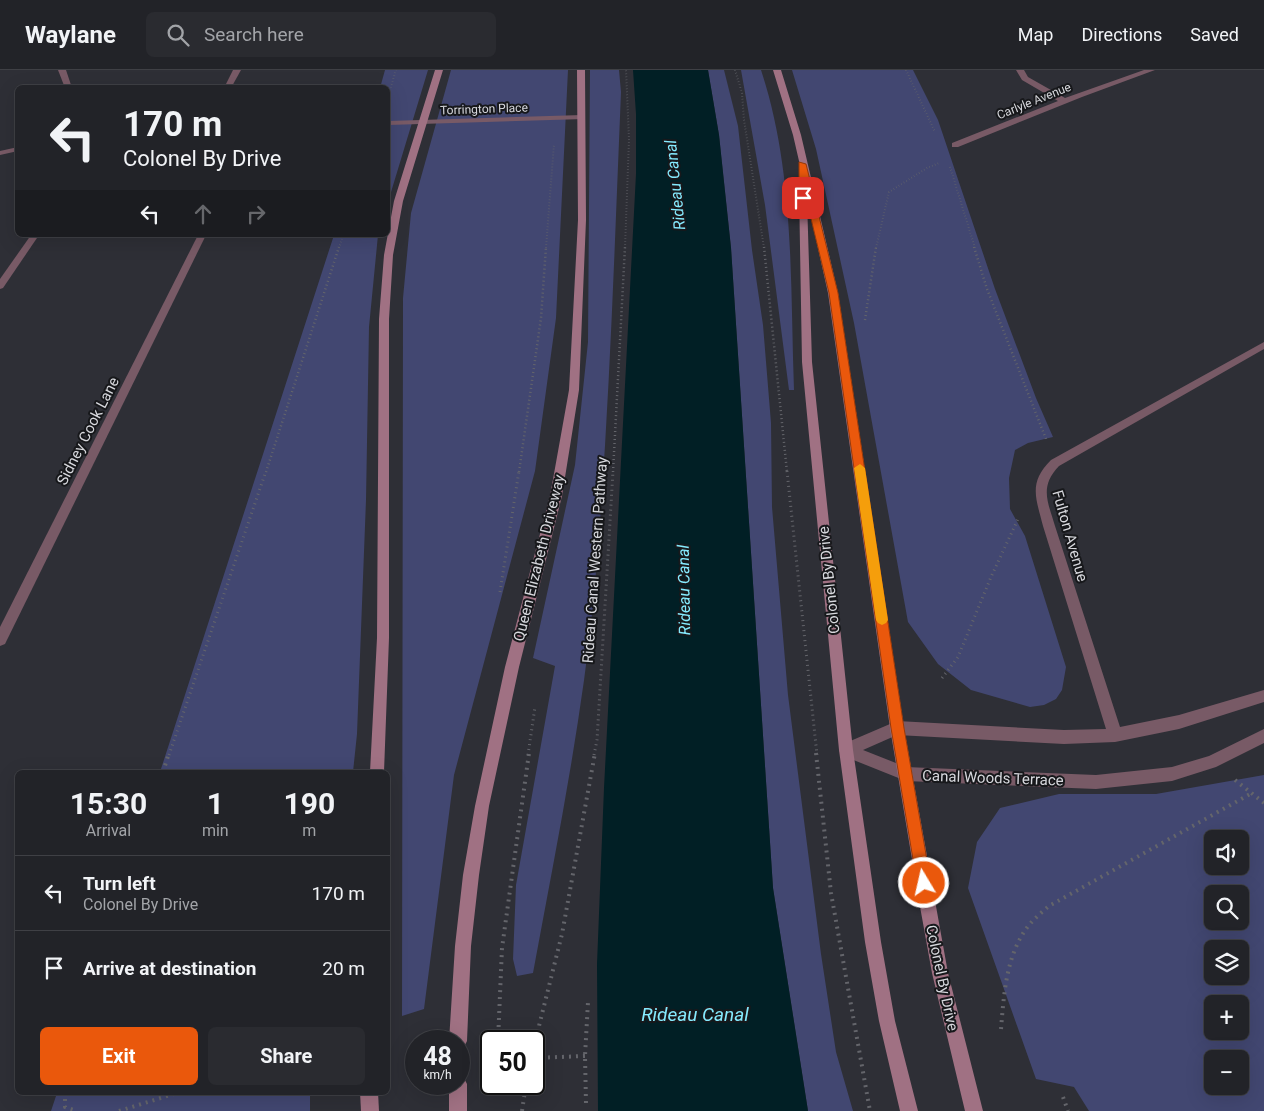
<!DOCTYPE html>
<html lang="en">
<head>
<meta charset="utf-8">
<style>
	:root { --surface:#222328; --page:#2a2b30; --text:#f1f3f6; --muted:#a2a4a8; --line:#3f4045; --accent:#ea580c }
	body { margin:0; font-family:Roboto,sans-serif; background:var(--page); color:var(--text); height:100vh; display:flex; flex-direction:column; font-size:19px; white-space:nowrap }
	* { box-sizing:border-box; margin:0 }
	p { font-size:16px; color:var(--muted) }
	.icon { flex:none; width:28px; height:28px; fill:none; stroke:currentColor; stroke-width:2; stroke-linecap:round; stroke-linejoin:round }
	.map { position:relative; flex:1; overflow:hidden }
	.panel { position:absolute; left:15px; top:700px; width:375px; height:325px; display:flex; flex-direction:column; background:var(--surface); border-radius:8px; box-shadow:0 5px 20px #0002,0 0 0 1px var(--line) }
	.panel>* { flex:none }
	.guide { position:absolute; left:15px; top:15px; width:375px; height:152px; border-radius:8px; box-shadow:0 5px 20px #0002,0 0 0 1px var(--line); background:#222328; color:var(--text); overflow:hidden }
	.buttons { position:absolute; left:1204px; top:760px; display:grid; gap:10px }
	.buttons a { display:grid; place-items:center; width:45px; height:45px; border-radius:8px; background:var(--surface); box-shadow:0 5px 20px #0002,0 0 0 1px var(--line); font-size:25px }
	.speed { position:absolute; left:405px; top:960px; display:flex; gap:10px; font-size:25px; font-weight:700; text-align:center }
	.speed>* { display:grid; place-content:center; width:65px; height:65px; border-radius:50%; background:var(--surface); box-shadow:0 5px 20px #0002,0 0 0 1px var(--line); line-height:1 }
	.speed small { font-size:12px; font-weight:400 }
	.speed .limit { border:2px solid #111; border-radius:8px; background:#fff; color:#111 }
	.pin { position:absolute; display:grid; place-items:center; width:42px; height:42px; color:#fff; margin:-21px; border-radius:10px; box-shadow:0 2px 8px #0006 }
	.me { position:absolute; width:55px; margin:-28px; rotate:351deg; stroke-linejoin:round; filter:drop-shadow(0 0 4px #0008) }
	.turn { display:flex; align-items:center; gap:18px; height:105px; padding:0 25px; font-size:22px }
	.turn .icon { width:65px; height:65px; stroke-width:2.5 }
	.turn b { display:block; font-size:35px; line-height:42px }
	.lanes { display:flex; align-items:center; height:48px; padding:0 25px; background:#0003; justify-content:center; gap:25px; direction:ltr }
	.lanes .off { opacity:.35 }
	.eta { display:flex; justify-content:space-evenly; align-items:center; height:85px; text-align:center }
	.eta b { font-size:30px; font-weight:700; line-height:35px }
	.primary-button { display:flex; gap:10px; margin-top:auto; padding:10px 25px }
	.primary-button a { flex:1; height:58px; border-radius:8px; background:var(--accent); color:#fff; font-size:20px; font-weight:700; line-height:58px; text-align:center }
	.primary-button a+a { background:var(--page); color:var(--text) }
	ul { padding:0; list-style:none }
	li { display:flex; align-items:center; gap:15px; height:75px; padding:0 25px; border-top:1px solid var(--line) }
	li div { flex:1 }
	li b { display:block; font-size:19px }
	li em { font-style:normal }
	header { display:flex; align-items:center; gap:30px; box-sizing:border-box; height:70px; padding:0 25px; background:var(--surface); border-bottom:1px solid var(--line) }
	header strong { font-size:24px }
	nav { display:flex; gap:28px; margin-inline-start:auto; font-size:18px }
	.search { width:350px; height:45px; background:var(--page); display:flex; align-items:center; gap:12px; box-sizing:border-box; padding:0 18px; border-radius:8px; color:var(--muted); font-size:19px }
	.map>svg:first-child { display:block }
	.green { fill:#424771; fill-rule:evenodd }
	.water { fill:#011f25 }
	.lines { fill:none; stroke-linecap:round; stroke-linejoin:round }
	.path-far3 { stroke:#64656b; stroke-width:2; stroke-dasharray:0.5 2.5; stroke-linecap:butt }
	.path-far2 { stroke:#64656b; stroke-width:2.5; stroke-dasharray:1 3; stroke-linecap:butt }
	.path-far1 { stroke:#64656b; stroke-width:3; stroke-dasharray:1 4; stroke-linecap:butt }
	.path { stroke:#64656b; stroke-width:4; stroke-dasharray:2 5; stroke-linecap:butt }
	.service { fill:#785a66; fill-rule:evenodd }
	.minor { fill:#785a66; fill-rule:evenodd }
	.secondary { fill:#a07183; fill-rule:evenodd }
	.route { fill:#ea580c; stroke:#983908 }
	.slow { fill:#f59e0b }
	.labels { text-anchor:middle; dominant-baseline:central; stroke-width:4; stroke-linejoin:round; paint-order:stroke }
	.far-street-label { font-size:12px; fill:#d7d8dd; stroke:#17181b }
	.street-label { font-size:15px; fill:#d7d8dd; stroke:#17181b }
	.water-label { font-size:16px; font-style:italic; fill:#85eafe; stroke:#17181b }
	.near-water-label { font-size:19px; font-style:italic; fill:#85eafe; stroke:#17181b }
</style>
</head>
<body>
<header>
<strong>Waylane</strong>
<div class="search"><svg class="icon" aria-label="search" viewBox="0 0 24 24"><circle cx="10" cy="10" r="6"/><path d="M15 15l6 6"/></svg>Search here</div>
<nav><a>Map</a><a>Directions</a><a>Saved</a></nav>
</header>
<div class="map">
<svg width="1264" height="1041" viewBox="0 0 1264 1041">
	<rect width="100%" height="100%" fill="#2e2f36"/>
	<g class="green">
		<polygon points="385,0 428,0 388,132 388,18 380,18"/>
		<polygon points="451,0 568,0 556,248 535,401 454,705 424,939 402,946 403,228 411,143"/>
		<path d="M590,0H619L621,22C614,189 609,358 594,525C582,652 556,778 533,903L517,906L513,889L516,815L555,596L533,588L575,395L588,272Z"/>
		<polygon points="708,0 724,0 738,56 752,180 763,255 771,353 772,437 788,625 821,884 836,982 853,1041 808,1041 773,818 731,178 719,65"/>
		<path d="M741,0H761C795,103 790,213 794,320H789L765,135Z"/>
		<polygon points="792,0 913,0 938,50 995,219 1036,328 1053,367 1028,373 1015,380 1009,408 1010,439 1025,466 1066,597 1062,620 1056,629 1044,635 1030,637 971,620 938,594 908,552 854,253 816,79"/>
		<polygon points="334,165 378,165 369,257 366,430 357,664 353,702 160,702"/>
		<path d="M1264,705V1041H1089L1074,1017L1036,1009L968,818L977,772L1000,738L1059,724H1156ZM1212,769H1240V796H1212ZM1212,824H1240V851H1212ZM1212,879H1240V906H1212ZM1212,934H1240V961H1212ZM1212,989H1240V1016H1212Z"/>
		<polygon points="57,1023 310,1023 310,1041 51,1041"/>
	</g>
	<polygon class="water" points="633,0 708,0 719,65 731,178 773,818 808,1041 598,1041 597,894 604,718 636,104 636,44"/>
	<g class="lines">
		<g class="path-far3">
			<polyline points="735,0 742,23 744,50 764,178"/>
			<polyline points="906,0 935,62"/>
			<polyline points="388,26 396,0"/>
			<polyline points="950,97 975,178"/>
			<polyline points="339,178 343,165"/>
			<polyline points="546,178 554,74"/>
			<polyline points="625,178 629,70 626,0"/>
			<polyline points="876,178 889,122 927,98 939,93"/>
		</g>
		<g class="path-far2">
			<polyline points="764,177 787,402"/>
			<polyline points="974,177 987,219 1046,369"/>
			<polyline points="865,250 876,177"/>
			<polyline points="266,402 339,177"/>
			<polyline points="519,402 541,248 546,177"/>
			<polyline points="613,402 625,177"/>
		</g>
		<g class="path-far1">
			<polyline points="787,401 817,685"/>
			<polyline points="500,522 519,401"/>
			<polyline points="942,608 958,587 991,507 1018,449"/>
			<polyline points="169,685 266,401"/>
			<polyline points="528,685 535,637"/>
			<polyline points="594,685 597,670 613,401"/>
		</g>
		<g class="path">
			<polyline points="816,683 831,823 870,1041"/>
			<polyline points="163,702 169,683"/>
			<polyline points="1235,710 1264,733"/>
			<path d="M1001,959C1004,924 1006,884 1029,855C1035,848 1042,842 1049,836L1252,723"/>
			<polyline points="498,971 502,878 529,683"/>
			<polyline points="534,976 562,864 595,683"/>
			<polyline points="534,988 585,986"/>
			<polyline points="65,1022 65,1037 77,1041"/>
			<polyline points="1063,1027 1068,1041"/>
			<polyline points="586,1033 585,986 588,932"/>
			<polyline points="119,1041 180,1022"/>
			<polyline points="522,1041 526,1014"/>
		</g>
		<g class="service">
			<polygon points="233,0 241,0 231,18 224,18"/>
			<polygon points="198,165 206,165 5,574 0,576 0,557"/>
		</g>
		<g class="minor">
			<polygon points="58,0 66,0 72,18 65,18"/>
			<polygon points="1016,0 1024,0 1028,7 1065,28 1144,0 1155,0 1082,27 958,77 952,77 952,73 1058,31 1022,10"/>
			<polygon points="582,45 585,45 585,49 388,55 388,51"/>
			<polygon points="18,77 18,81 0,85 0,81"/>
			<polygon points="31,165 39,165 3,218 0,219 0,209"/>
			<path d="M1264,272V279L1059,396C1039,417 1048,432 1055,456L1120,657L1179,645L1264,620V632L1179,659L1115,672L1064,674L897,665L863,680L906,697L1096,705L1172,697L1209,686L1264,659V673L1216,697L1172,711L1096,719L906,711L841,685L839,680L841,675L897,651L1064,660L1106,659L1043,456C1036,428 1028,413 1051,390Z"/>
		</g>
		<g class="secondary">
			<polygon points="435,0 443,0 403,131 393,185 389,249 389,568 384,702 370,702 377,568 379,249 384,185 394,131"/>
			<polygon points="577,0 585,0 586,150 579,320 562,426 519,597 489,736 479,805 471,876 467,971 464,977 459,979 459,971 449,971 455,876 463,805 475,736 505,597 550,426 569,320 578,150"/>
			<polygon points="773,0 781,0 801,65 838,223 904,658 948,903 983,1041 965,1041 932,903 919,831 890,658 828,223 807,129 812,292 853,680 881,872 895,951 918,1041 900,1041 879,951 865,872 839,680 802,292 799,119 805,117 793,65"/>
			<polygon points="459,1005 464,1008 467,1014 467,1041 449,1041 449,1014 459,1014"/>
			<polygon points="360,1022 378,1022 379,1041 361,1041"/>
		</g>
	</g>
	<polygon class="route" points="799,92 806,94 838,223 904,658 931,813 929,818 924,820 919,818 917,813 891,658 829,223 806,128 803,130 799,128"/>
	<polygon class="slow" points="860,394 865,398 888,550 886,553 882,555 878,553 876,550 854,398"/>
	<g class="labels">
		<g class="far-street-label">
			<text transform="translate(1034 31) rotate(-22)">Carlyle Avenue</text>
			<text transform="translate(484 39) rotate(-2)">Torrington Place</text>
		</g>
		<g class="street-label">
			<text transform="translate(88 361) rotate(-63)">Sidney Cook Lane</text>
			<text transform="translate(1070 466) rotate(74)">Fulton Avenue</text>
			<text transform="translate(539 488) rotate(-76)">Queen Elizabeth Driveway</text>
			<text transform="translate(595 490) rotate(-86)">Rideau Canal Western Pathway</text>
			<text transform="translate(829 510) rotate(-96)">Colonel By Drive</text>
			<text transform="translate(993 708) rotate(2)">Canal Woods Terrace</text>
			<text transform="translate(942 908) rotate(78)">Colonel By Drive</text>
		</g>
		<g class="water-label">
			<text transform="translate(675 115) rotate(-96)">Rideau Canal</text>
			<text transform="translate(684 520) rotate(-91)">Rideau Canal</text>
		</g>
		<g class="near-water-label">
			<text x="695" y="944">Rideau Canal</text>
		</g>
	</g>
</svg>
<div class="buttons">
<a><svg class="icon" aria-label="sound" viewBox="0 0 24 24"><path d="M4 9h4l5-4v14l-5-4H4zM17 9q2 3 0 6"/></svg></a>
<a><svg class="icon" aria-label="search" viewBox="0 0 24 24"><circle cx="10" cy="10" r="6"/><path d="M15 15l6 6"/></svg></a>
<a><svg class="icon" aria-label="layers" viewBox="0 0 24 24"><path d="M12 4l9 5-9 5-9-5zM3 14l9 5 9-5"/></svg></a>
<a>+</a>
<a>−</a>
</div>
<div class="speed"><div>48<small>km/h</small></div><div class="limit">50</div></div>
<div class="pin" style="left:803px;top:128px;background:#d93025"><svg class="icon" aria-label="arrive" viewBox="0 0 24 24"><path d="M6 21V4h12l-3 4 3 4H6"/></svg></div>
<svg class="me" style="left:924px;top:813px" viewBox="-20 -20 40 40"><circle r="17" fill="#ea580c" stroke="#fff" stroke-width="3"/><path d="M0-11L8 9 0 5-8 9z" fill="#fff"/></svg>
<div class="guide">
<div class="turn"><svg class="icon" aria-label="left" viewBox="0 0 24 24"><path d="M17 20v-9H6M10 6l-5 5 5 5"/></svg><div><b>170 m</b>Colonel By Drive</div></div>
<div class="lanes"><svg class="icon" aria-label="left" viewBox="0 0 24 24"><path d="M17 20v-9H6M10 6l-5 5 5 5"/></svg><svg class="icon off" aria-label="ahead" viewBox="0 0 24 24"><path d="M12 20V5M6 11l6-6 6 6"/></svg><svg class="icon off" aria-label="right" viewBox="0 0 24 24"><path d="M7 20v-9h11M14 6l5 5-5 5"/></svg></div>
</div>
<section class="panel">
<div class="eta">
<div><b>15:30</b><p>Arrival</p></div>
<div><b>1</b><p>min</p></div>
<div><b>190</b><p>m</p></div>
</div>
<ul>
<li><svg class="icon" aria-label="left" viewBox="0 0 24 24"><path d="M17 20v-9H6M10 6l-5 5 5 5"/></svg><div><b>Turn left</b><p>Colonel By Drive</p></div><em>170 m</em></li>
<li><svg class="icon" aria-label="arrive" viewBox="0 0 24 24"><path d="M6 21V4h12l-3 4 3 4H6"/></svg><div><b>Arrive at destination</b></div><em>20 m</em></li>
</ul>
<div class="primary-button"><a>Exit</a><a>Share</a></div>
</section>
</div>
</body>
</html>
